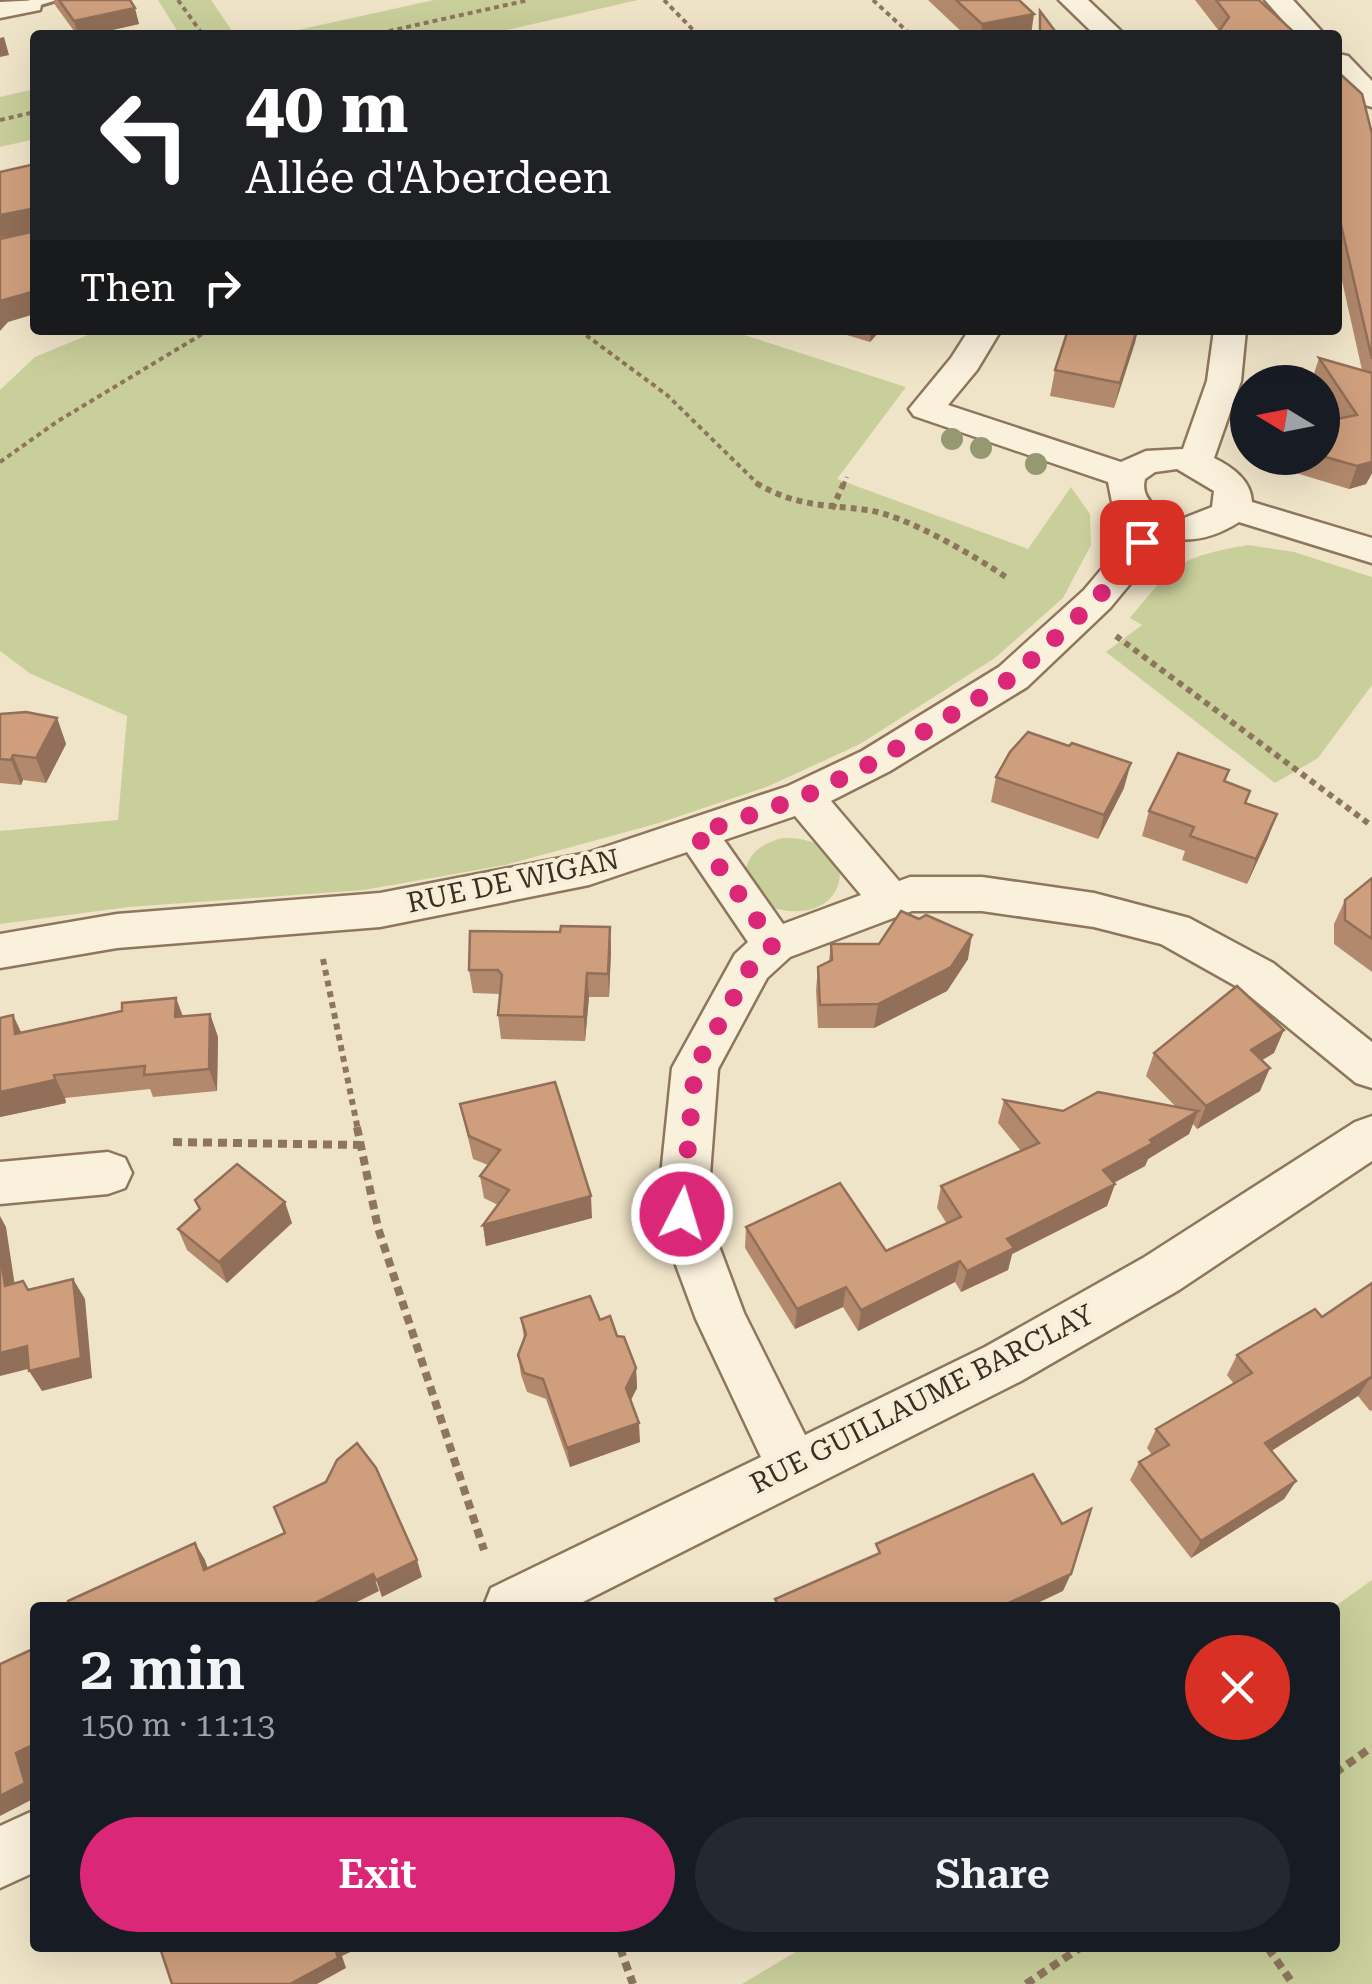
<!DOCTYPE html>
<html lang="en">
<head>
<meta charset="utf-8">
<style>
	:root { --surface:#171b24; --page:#242831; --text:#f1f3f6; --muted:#9ea1a6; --accent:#db2777 }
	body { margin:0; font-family:"Roboto Serif",serif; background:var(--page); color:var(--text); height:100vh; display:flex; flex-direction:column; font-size:38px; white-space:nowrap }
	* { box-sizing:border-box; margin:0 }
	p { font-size:32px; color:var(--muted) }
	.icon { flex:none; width:55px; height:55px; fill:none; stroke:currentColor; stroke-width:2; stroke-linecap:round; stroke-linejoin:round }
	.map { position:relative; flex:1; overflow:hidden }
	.sheet { position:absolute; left:30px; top:1602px; width:1310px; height:350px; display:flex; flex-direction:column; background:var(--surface); border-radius:10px; box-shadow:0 10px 40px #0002 }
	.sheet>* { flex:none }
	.guide { position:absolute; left:30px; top:30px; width:1312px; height:305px; border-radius:10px; box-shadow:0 10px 40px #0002; background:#202124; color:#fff; overflow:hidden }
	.needle { width:65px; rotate:280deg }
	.buttons { position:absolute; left:1230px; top:365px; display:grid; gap:20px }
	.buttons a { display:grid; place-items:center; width:110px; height:110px; border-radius:50%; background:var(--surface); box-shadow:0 10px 40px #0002; font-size:50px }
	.pin { position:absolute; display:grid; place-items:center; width:85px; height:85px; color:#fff; margin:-42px; border-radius:20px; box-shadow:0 5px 15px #0006 }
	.me { position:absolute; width:110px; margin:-55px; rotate:5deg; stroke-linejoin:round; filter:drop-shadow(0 0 8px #0008) }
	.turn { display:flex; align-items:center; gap:35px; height:210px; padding:0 50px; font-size:45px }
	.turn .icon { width:130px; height:130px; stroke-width:2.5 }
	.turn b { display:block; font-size:70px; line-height:85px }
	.then { display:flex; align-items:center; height:95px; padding:0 50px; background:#0003; gap:20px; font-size:38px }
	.round { display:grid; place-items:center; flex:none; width:105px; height:105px; border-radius:52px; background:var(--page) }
	.head { display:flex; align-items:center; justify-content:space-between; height:170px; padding:0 50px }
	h1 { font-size:60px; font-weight:600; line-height:75px }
	.action { display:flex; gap:20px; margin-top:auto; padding:20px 50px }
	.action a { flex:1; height:115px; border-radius:60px; background:var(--accent); color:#fff; font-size:40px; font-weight:600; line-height:115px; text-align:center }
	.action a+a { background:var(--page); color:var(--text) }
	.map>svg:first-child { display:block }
	.green { fill:#c9cf9b }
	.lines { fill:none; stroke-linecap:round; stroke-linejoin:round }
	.service-casing { stroke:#8d765c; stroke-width:6 }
	.minor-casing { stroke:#8d765c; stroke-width:5 }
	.path-far2 { stroke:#8d765c; stroke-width:4; stroke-dasharray:5 4; stroke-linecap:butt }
	.path-far1 { stroke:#8d765c; stroke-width:6; stroke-dasharray:6 5; stroke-linecap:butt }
	.path { stroke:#8d765c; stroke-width:8; stroke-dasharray:9 6; stroke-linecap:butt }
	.service { fill:#faf1dc; fill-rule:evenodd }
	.minor { fill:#faf1dc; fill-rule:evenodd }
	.tree { fill:#96986f }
	.wall { fill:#b2896c }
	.shaded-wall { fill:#916f58 }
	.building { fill:#cf9f7d; stroke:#916f58; stroke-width:2.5 }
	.route { stroke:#db2777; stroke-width:18; stroke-dasharray:0 32.4 }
	.labels { text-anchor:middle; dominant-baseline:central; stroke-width:8; stroke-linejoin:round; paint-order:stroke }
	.street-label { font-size:28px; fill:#3d2e20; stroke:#f7eed8 }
</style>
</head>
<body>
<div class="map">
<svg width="1372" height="1984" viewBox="0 0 1372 1984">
	<rect width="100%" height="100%" fill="#f0e4c8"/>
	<g class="green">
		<polygon points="158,0 211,0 235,35 180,35"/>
		<polygon points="434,0 638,0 485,35 275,35"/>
		<polygon points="35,89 35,139 0,147 0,97"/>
		<polygon points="100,330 729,330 906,387 837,479 1028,549 1071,487 1090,514 1091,545 1063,598 995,658 860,744 769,786 659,823 505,865 364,890 129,907 0,924 0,831 118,820 127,716 31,674 0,651 0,390 35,357"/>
		<path d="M1248,545L1294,552L1372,577V685L1318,758L1275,783L1106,652L1142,625L1130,618C1176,563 1176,558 1248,545Z"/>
		<path d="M782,838C872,836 849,937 765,905L745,872C749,852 762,844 782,838Z"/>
		<polygon points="1372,1580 1372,1984 742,1984 802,1948 1335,1948 1334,1607"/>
	</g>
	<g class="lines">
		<defs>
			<polygon id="service" points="57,0 30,8 23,4 30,0"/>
			<g id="minor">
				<polygon points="42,0 40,10 0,18 0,2"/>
				<polygon points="1059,0 1088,0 1125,35 1095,35"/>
				<polygon points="1265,0 1293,0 1325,35 1296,35"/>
				<polygon points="1338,54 1348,56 1372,81 1372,107 1362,104 1338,78"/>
				<path d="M969,330H1001L977,370L948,405L1121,462L1146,451L1183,449L1207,381L1214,330H1246L1241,381L1214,458C1232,467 1251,480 1252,502L1372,538V563L1239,522C1217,536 1194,543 1168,538L1110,608L1027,687L890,771L831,801L899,881L910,877H982L1094,893L1189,918L1273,963L1372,1042V1088L1356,1083L1241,989L1161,944L1094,927L982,911H912L790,957L767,978L718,1069L707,1214L744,1313L805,1435L985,1347L1143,1258L1355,1122L1372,1116V1161L1179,1290L1021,1381L571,1608H483L491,1588L761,1457L696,1319L657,1214L672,1068L735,954L748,942L687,852L589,885L380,927L117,948L0,968V934L117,914L380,893L587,853L788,786L862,751L999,667L1084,590L1137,527L1112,502L1108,482L914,416L909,409L951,358ZM1177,469L1214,491L1212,507L1184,518C1164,514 1139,502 1145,479L1155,472ZM795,816L861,895L783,924L724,840Z"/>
				<polygon points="108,1152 125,1158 132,1173 125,1188 108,1194 0,1204 0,1162"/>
				<polygon points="35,1810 35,1872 0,1888 0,1826"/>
			</g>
		</defs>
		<use href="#service" class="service-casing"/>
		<use href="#minor" class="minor-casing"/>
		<g class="path-far2">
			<polyline points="178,0 203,35"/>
			<polyline points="664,0 698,35"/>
			<polyline points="873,0 911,35"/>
			<polyline points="371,35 529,0"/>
			<polyline points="0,120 35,112"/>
			<polyline points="579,330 667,395 760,486"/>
			<polyline points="0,462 58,421 209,330"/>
			<polyline points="843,486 847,477"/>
		</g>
		<g class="path-far1">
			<path d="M756,483C797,507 823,504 867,510C905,515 973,555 1006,577"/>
			<polyline points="832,509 844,483"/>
			<polyline points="1116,636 1372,826"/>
			<polyline points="323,959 358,1130"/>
		</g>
		<g class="path">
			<polyline points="357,1127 378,1228 484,1550"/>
			<polyline points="173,1142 361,1145"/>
			<polyline points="1335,1773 1372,1747"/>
			<polyline points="620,1948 633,1984"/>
			<polyline points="1268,1948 1293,1984"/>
			<polyline points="1026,1984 1080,1948"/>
		</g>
		<use href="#service" class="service"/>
		<use href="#minor" class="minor"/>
	</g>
	<g class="tree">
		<circle cx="952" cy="439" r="11"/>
		<circle cx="981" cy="448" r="11"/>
		<circle cx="1036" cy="464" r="11"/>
	</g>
	<g class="wall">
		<polygon points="54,0 130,0 139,24 90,35 77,35 55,5"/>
		<polygon points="928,0 1019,0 1031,35 965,35"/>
		<polygon points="1195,0 1259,0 1297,35 1217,35 1219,31"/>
		<polygon points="1338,72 1372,134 1372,473 1366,484 1349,489 1246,458 1248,453 1248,458 1322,458 1322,422 1337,419 1322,397 1322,382 1313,382 1312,380 1319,358 1362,370 1338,263"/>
		<polygon points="830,330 881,330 870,342"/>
		<polygon points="1068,330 1138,330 1114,408 1050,396 1055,370"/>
		<polygon points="0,714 57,718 66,744 46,783 23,780 21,785 0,783"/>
		<polygon points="1229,770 1225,782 1250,791 1246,804 1268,838 1247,884 1182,860 1185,851 1142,836 1149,811"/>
		<polygon points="996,777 1124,788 1098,839 991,802"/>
		<polygon points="1372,878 1372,972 1334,944 1334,924 1345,900"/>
		<polygon points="610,927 611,951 609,997 589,997 585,1041 501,1039 498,1015 500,994 473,993 469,970 560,932"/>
		<polygon points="831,944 968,959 947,991 874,1028 818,1028 816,990 818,967 829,961"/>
		<polygon points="176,998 183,1016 210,1014 218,1037 217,1091 153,1097 150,1089 65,1098 66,1103 0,1117 0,1018 22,1033"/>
		<polygon points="1154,1053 1274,1053 1262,1060 1260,1091 1197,1129 1193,1124 1189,1134 1148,1159 1145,1166 1114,1183 1115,1184 1107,1206 1012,1254 1008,1270 961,1292 955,1282 858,1331 843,1307 795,1329 745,1248 746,1227 886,1251 947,1224 937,1208 941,1186 1021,1151 998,1123 1004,1100 1063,1111 1176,1107 1146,1076"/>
		<polygon points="460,1104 592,1218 486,1246 483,1225 498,1205 484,1198 480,1176 488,1165 473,1159"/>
		<polygon points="195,1200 292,1223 227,1283 187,1250 178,1229 199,1209"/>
		<polygon points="1372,1283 1372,1410 1370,1411 1358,1396 1271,1451 1296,1481 1284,1499 1191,1558 1130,1480 1139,1462 1152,1455 1147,1448 1156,1429 1234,1384 1227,1375 1237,1355 1322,1317"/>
		<polygon points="521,1318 600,1320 617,1336 636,1368 637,1388 630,1401 640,1442 570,1467 546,1399 527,1392 521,1375 518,1355 524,1339"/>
	</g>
	<g class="shaded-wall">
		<polygon points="135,8 139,24 90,35 78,35 74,21"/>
		<polygon points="1034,14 1031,35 981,35 982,24"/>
		<polygon points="4,37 9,55 0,57 0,38"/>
		<polygon points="31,209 35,231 0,238 0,215"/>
		<polygon points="35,291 35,314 8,322 0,331 0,301"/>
		<polygon points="871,330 881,330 870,342"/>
		<polygon points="1137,330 1138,330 1135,343 1114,408 1120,383"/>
		<polygon points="1372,462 1372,473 1366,484 1349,489 1357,466"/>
		<polygon points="57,718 66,744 46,783 36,758"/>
		<polygon points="13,755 23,780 21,785 11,760"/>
		<polygon points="1131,763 1124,788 1098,839 1104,815"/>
		<polygon points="1277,814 1268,838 1247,884 1256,859"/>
		<polygon points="610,927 611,951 609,997 608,974"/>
		<polygon points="972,935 968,959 947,991 874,1028 878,1004"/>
		<polygon points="587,973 589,997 585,1041 584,1017"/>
		<polygon points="176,998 184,1021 175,1017"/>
		<polygon points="210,1014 218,1037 217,1091 209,1069"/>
		<polygon points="13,1015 24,1038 15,1034"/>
		<polygon points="1284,1030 1274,1053 1241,1072 1251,1050"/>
		<polygon points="1270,1068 1260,1091 1197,1129 1206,1106"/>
		<polygon points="54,1075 65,1098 66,1103 0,1117 0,1092"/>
		<polygon points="1198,1111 1189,1134 1148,1159 1145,1166 1096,1192 1103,1170"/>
		<polygon points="1115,1184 1107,1206 1012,1254 1008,1270 961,1292 967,1271 1007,1239"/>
		<polygon points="591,1196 592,1218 486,1246 483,1225"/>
		<polygon points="285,1202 292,1223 227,1283 219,1262"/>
		<polygon points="0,1216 6,1227 18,1306 5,1286 0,1250"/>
		<polygon points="960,1261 955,1282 858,1331 861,1310"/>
		<polygon points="73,1279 85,1299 92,1378 42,1391 29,1371"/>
		<polygon points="846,1287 843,1307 795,1329 797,1309"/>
		<polygon points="27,1346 40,1366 0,1376 0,1353"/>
		<polygon points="636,1368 637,1388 627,1408 626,1388"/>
		<polygon points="1371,1377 1358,1396 1254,1462 1265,1443"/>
		<polygon points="639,1423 640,1442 570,1467 567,1448"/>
		<polygon points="1296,1481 1284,1499 1191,1558 1201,1541"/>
		<polygon points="195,1543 205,1560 214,1586 204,1570"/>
		<polygon points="417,1560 422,1577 382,1597 376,1580"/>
		<polygon points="373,1574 379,1591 345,1608 305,1608"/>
		<polygon points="1071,1574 1063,1591 1027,1608 998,1608"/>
		<polygon points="35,1744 35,1764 30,1766 35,1782 35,1798 0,1816 0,1796 16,1753"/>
		<polygon points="335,1948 359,1948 342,1956 346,1968 317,1984 290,1984"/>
	</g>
	<g class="building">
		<polygon points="59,0 130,0 135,8 74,21"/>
		<polygon points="956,0 1019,0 1034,14 982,24"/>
		<polygon points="1216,0 1259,0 1297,35 1217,34 1229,17"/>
		<polygon points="1040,11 1058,35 1040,35"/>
		<polygon points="1338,72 1362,94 1372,134 1372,359 1338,212"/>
		<polygon points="35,164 35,291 0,301 0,239 31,232 31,209 0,215 0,172"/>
		<polygon points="1068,330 1137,330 1120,383 1055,370"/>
		<polygon points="1319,358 1372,373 1372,462 1357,466 1322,456 1322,422 1357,415"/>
		<polygon points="26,712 57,718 36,758 13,755 11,760 0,759 0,714"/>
		<polygon points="1028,732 1069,746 1072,743 1131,763 1104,815 996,777 1010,752"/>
		<polygon points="1178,753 1229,770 1224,781 1250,791 1245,803 1277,814 1256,859 1190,836 1194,827 1149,811"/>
		<polygon points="1372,878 1372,939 1345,920 1345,900"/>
		<polygon points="901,911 919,919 926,915 972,935 951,967 878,1004 820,1005 818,967 832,960 831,944 879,944"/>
		<polygon points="561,926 610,927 608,974 587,973 584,1017 498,1015 502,975 498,970 469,970 470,931 560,932"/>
		<polygon points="1237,986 1284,1030 1251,1050 1270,1068 1206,1106 1154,1053"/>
		<polygon points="176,998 175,1017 210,1014 209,1069 144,1075 145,1066 54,1075 55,1080 0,1092 0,1018 13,1015 15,1034 122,1011 122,1003"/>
		<polygon points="555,1082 591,1196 483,1225 509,1190 480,1176 500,1150 469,1136 460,1104"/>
		<polygon points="1098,1092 1198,1111 1150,1140 1153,1143 1103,1170 1115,1184 1007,1239 1014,1248 967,1271 960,1261 861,1310 846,1287 797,1309 746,1227 840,1183 886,1251 961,1217 941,1186 1039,1143 1004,1100 1063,1111"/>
		<polygon points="237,1164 285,1202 219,1262 178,1229 200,1209 195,1200"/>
		<polygon points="0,1250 5,1286 23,1281 28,1290 73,1279 81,1358 29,1371 27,1346 0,1353"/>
		<polygon points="1372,1283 1372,1378 1371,1377 1265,1443 1296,1481 1201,1541 1139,1462 1169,1445 1156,1429 1252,1373 1237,1355 1315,1309 1322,1317"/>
		<polygon points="590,1296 600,1320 610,1316 617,1336 624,1337 636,1368 626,1388 639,1423 567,1448 543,1379 524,1373 518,1355 526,1334 521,1318"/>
		<polygon points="357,1443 376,1468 417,1560 376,1580 373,1574 305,1608 70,1608 68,1601 195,1543 204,1570 285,1533 274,1507 326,1482 337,1460"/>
		<polygon points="1033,1474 1062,1524 1091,1509 1071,1574 998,1608 768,1608 778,1604 775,1599 880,1553 876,1544"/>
		<polygon points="35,1648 35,1744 16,1753 25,1783 0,1796 0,1664"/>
		<polygon points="160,1948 335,1948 338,1958 290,1984 172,1984"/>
	</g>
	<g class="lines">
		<polyline class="route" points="682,1214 695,1068 751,966 774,944 696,834 803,797 876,761 1013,677 1097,599 1142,542"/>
	</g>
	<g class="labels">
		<g class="street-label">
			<text transform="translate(513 881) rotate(-12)">RUE DE WIGAN</text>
			<text transform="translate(922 1399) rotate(-27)">RUE GUILLAUME BARCLAY</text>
		</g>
	</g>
</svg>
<div class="buttons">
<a><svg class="needle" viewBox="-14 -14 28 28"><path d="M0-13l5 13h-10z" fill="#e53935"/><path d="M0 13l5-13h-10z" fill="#9ea1a6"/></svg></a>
</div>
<div class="pin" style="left:1142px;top:542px;background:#d93025"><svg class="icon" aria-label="arrive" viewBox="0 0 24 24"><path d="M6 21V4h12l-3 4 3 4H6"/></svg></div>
<svg class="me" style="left:682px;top:1214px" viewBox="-20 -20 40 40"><circle r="17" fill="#db2777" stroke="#fff" stroke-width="3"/><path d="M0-11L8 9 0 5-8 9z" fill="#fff"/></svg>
<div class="guide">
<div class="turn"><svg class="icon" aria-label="left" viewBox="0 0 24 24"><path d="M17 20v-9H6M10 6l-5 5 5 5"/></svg><div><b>40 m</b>Allée d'Aberdeen</div></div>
<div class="then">Then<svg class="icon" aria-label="right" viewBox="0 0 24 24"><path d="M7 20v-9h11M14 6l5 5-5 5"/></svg></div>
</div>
<section class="sheet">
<div class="head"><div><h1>2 min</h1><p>150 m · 11:13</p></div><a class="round" style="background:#d93025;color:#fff"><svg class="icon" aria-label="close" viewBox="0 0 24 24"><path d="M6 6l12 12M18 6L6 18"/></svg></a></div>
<div class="action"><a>Exit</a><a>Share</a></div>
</section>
</div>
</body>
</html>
